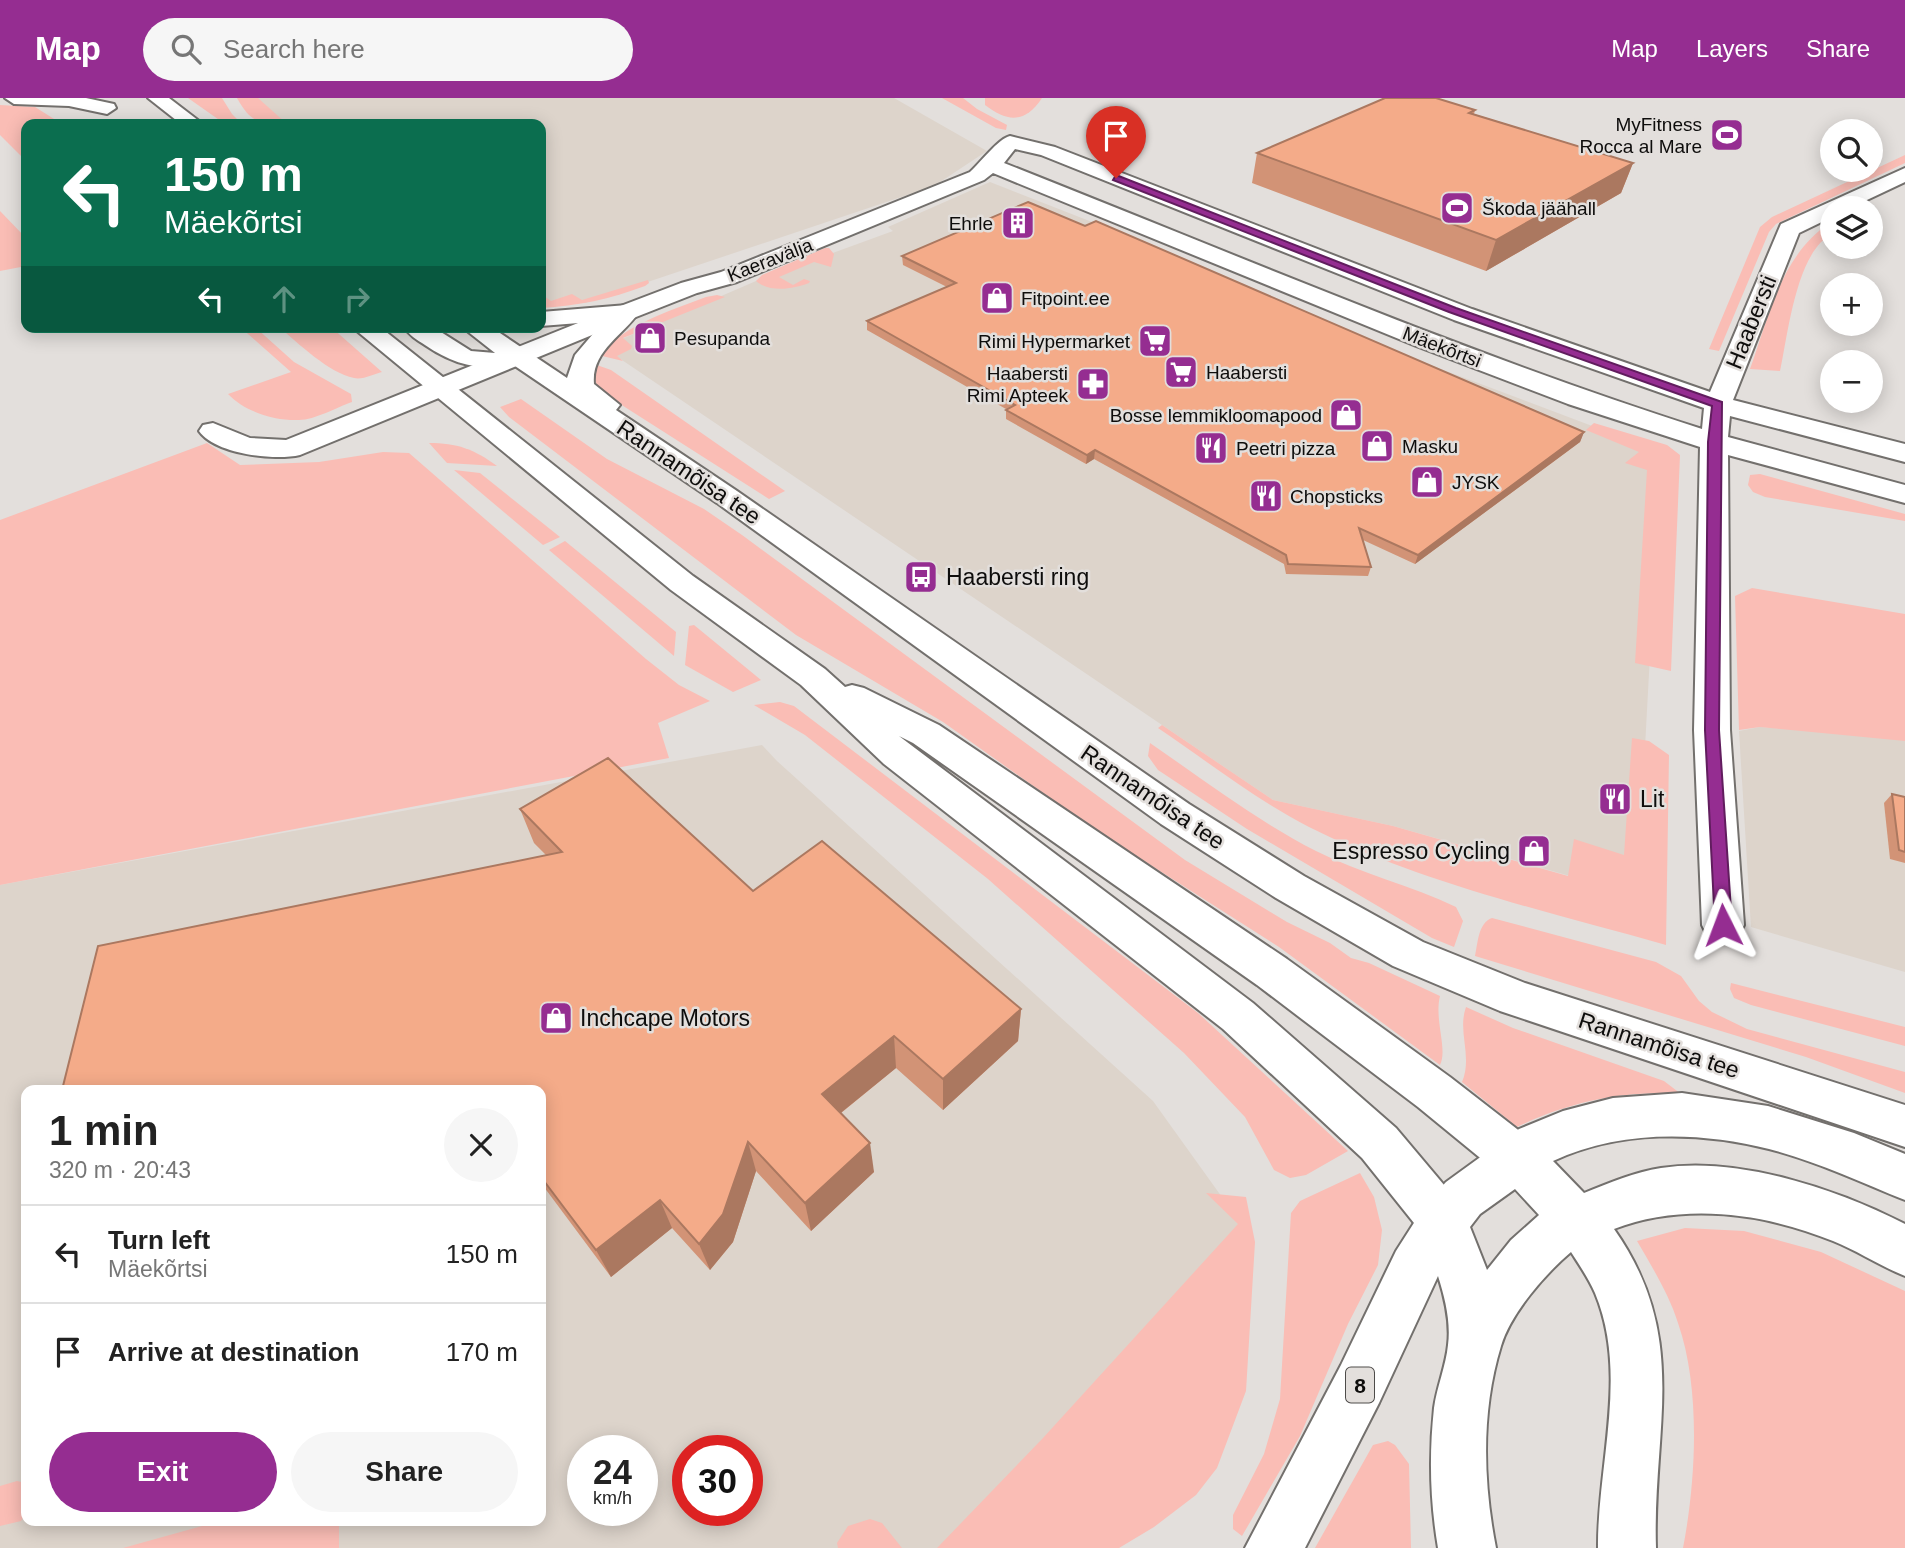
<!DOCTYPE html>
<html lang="en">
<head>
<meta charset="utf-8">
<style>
	:root { --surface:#fff; --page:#f6f6f6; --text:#222; --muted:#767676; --line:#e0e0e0; --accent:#952d91 }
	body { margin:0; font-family:Arial,sans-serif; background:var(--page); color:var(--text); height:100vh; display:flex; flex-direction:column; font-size:26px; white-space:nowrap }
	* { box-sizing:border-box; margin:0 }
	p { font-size:23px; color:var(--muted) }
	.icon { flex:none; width:38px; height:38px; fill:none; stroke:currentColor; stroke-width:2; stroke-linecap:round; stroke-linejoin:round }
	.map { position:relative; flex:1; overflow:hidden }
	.sheet { position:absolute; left:21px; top:987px; width:525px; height:441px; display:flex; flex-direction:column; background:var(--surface); border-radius:14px; box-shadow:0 4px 18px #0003 }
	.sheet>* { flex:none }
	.guide { position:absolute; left:21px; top:21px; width:525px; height:214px; border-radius:14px; box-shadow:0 4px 18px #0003; background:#0b6e4f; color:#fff; overflow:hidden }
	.buttons { position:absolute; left:1820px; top:21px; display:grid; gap:14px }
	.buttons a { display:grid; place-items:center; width:63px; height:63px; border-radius:50%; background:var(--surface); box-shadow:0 4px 18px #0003; font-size:35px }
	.speed { position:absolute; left:567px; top:1337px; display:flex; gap:14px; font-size:35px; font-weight:700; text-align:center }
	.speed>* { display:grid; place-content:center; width:91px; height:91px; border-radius:50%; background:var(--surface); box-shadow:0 4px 18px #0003; line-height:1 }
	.speed small { font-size:18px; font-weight:400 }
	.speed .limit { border:10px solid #d22; background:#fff; color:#111 }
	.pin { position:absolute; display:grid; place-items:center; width:60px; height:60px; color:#fff; margin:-72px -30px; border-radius:50% 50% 50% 0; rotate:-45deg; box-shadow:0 0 7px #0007 }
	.pin .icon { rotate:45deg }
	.me { position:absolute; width:77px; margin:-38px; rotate:357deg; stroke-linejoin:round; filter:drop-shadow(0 0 5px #0008) }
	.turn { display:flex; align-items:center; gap:24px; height:147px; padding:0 28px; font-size:32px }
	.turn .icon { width:91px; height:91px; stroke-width:2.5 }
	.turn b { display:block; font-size:49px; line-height:60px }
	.lanes { display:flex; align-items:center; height:66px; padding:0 28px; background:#0003; justify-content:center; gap:35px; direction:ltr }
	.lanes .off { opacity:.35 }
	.round { display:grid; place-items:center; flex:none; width:74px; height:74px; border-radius:37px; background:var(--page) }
	.summary { display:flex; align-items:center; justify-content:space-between; height:119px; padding:0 28px }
	h1 { font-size:42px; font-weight:800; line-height:52px }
	.action { display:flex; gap:14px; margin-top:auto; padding:14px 28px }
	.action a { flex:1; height:80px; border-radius:42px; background:var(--accent); color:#fff; font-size:28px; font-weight:800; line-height:80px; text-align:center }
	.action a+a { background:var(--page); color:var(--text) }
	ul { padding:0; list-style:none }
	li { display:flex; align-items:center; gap:21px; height:98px; padding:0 28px; border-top:2px solid var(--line) }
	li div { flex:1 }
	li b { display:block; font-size:26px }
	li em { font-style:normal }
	header { display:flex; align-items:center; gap:42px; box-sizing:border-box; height:98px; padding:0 35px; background:var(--accent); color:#fff }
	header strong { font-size:33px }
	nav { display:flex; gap:38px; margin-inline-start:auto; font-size:24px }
	.search { width:490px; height:63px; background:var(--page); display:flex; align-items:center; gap:18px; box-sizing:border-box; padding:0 24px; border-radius:38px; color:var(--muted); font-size:26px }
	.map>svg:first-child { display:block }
	.built { fill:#ddd4cb; fill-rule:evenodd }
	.green { fill:#fabdb5 }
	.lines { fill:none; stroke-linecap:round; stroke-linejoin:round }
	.minor-casing { stroke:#73706d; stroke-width:4 }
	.secondary-casing { stroke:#73706d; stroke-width:4 }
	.primary-casing { stroke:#73706d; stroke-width:4 }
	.minor { fill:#fff; fill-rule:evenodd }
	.secondary { fill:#fff; fill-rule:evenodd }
	.primary { fill:#fff; fill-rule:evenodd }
	.wall { fill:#d29376 }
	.shaded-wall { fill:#ab7860 }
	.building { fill:#f4ab89; stroke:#ab7860; stroke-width:2 }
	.route { fill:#952d91; stroke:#611d5e; stroke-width:2 }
	.labels { text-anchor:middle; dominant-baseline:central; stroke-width:5; stroke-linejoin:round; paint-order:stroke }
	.far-poi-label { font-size:19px; fill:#0e0d0c; stroke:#e3dfdc; text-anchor:start }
	.far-street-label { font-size:19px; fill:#0e0d0c; stroke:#e3dfdc }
	.shield { fill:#e3dfdc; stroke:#4e4c4a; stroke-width:2 }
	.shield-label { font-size:21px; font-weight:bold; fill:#0e0d0c }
	.street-label { font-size:23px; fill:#0e0d0c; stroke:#e3dfdc }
	.poi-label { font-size:23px; fill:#0e0d0c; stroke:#e3dfdc; text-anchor:start }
</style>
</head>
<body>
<header>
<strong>Map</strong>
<div class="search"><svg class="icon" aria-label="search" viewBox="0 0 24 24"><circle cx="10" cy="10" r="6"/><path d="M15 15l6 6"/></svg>Search here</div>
<nav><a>Map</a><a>Layers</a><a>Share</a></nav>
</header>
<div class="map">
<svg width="1905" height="1450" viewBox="0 0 1905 1450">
	<rect width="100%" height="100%" fill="#e3dfdc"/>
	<g class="built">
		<polygon points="249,0 894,0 987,53 934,88 585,205 541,204 541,26 274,26"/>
		<polygon points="990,84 1092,124 1393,253 1661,354 1637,797 1393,728 1273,702 616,258 622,241 756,183 893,133 888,129"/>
		<polygon points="1760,629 1905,639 1905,874 1751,829 1739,633"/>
		<path d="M762,647L777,663L1153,1003L1247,1134L1011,1450H0V787ZM26,992H541V1423H26ZM583,1353H642V1412H583ZM688,1353H747V1412H688Z"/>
	</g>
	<g class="green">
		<polygon points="188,0 222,0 232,16 242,26 225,26"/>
		<path d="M237,0H258L287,26C259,26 251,25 237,0Z"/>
		<polygon points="942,0 963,0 977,11 1007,27 1006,32 996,30"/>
		<path d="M985,0H1042C1025,26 1007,24 985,7Z"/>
		<polygon points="0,7 35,9 62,26 26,26 26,63 0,37"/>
		<polygon points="1905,57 1905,65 1776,126 1769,134 1719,253 1709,251 1760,129 1772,119"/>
		<polygon points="0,113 26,140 26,168 0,173"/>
		<path d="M1832,123V136C1796,154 1788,237 1780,273L1750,271C1770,215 1781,157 1832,123Z"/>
		<path d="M825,150H829L834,156L831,169L814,164L779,179L793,187L804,181L810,183L809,185C793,191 770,195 756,183L762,177Z"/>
		<path d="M648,182L649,185L645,188C610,201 578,208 541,210V196L551,203L572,196L582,202Z"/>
		<path d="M717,197L725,199L623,240L632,248L631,251L617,258L623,263L598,257C627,226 667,214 706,199Z"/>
		<path d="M240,229H255L294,264L351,296L352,304C337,309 315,322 299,322C275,323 245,314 228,296L291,274Z"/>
		<path d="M279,229H331L382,274C374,276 363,282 354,280C329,275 298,245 279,229Z"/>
		<path d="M594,266L611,272L785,393L769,401L617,304C601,293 591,287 594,266Z"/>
		<path d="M521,301L607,361L704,411L742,437L1185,762L1287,824L1330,845L1351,860L1369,865L1440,898C1434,922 1448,951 1440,967L1279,849L1094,731L943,624L796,537L509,319L500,309Z"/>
		<polygon points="1594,325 1667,347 1680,357 1671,573 1635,565 1647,372 1625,365 1639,354 1586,332"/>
		<polygon points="207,345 240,367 319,364 383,354 409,355 646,561 679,587 710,603 658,625 669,660 0,787 0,422"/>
		<path d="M429,345C457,345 474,351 497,368L447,365Z"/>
		<polygon points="454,372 480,375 560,439 543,447"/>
		<polygon points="1760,376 1905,416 1905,423 1765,399 1753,394 1748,387 1750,377"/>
		<polygon points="565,443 676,534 674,558 549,452"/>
		<polygon points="1752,490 1905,516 1905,643 1760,629 1739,632 1735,498"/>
		<polygon points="694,527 761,582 733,594 685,567 689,528"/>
		<polygon points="780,604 794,608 1198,915 1348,1053 1306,1077 1290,1080 1274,1072 1245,1019 1184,955 988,781 805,637 754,607"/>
		<path d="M1162,627L1273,702L1393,728L1568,778L1574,741L1624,757L1632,640L1649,643L1669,657L1666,847C1546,813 1421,785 1309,729C1256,702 1207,663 1158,630Z"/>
		<path d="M1150,645C1204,682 1257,723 1316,753C1361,776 1411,787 1456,809L1463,823L1454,849L1432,840L1247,731L1158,672L1148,658Z"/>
		<path d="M1492,820L1656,864L1681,878L1699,903L1712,914L1747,931L1905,974V995L1806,959L1475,858C1478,845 1478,825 1492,820Z"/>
		<polygon points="1731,885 1905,929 1905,948 1751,907 1734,900 1730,891"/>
		<path d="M1466,909L1513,930L1664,983L1681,996C1624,992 1568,1004 1517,1029L1462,984C1473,958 1457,934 1466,909Z"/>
		<polygon points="1360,1075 1374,1099 1382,1132 1378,1167 1348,1226 1300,1338 1242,1438 1233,1431 1233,1417 1264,1356 1280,1301 1291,1115 1300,1103"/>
		<polygon points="1206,1095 1246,1099 1255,1144 1246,1293 1217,1370 1196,1397 1154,1429 1119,1450 937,1450 1043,1340 1238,1126"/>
		<path d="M1685,1130L1744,1133L1821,1154L1905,1193V1450H1683C1696,1383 1701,1291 1678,1225C1669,1196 1652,1169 1637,1143Z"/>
		<polygon points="1388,1343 1395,1347 1409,1366 1411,1450 1315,1450 1373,1347"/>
		<polygon points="17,1383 26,1385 26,1415 21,1423 0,1428 0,1388"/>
		<polygon points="870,1421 882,1425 902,1450 838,1450 837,1445 848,1428"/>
		<polygon points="220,1423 339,1423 339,1450 123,1450"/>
	</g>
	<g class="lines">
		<defs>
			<path id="minor" d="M1010,38L1055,49L1472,211L1710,294L1781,126L1905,70V84L1850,110H1832V119L1799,135L1733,302L1905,346V364L1730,318L1728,339L1905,387V405L1728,357L1730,632L1744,827L1738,839L1723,844L1708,839L1702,827L1694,632L1700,349L1568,306L1416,248L993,75L984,82L737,184L697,195L636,219L300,357C274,363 215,356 199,333L203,327L213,325L250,340L286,342L618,209L681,185L721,174L970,74C981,64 998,41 1010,38ZM1015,51L1041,57L1454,222L1704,310L1702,331C1464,255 1235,156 1004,65Z"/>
			<g id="secondary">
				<polygon points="5,0 86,0 114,6 116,10 107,16 69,8 14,6"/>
				<polygon points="148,0 169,0 203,26 181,26"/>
				<path d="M627,207L636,209L639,214C623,238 591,253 594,286L620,307L616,312L737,393L1189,706L1304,778L1423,844L1525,885L1905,1007V1049L1500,913L1393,868L1276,800L1161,726L717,405L515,268C480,273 454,267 425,247C417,242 409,237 404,229H433L471,253L495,255L462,229H491L567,280L575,257L604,223L541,228V214Z"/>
				<polygon points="352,229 380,229 693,478 825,571 845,589 852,587 864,590 939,627 1287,861 1450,979 1535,1045 1542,1061 1535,1077 1518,1083 1501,1077 1418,1009 1257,887 913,645 899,638 1253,905 1396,1030 1460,1106 1468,1123 1460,1140 1443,1147 1426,1140 1362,1060 1223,931 884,666 801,587 671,492"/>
			</g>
			<path id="primary" d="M1682,995L1768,1008L1854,1035L1905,1056V1102C1860,1084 1816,1063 1769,1051C1698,1033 1619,1032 1553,1063L1584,1095C1609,1085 1635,1074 1661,1070C1738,1058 1837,1091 1905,1126V1178C1880,1168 1858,1153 1833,1143C1764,1115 1684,1104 1614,1131C1691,1240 1652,1332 1656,1450H1598C1597,1367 1629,1276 1595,1195C1589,1181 1580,1168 1571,1154C1545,1176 1511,1215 1501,1248C1481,1313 1483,1384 1496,1450H1438C1430,1403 1429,1357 1434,1310C1437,1288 1446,1268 1448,1247C1451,1224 1445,1200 1438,1178L1379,1305L1305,1450H1245L1341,1267L1396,1153L1426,1106L1446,1084L1519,1031L1563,1013L1613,1000ZM1515,1091L1539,1117L1511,1142L1487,1172L1470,1129L1480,1116Z"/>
		</defs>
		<use href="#minor" class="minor-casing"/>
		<use href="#secondary" class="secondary-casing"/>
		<use href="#primary" class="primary-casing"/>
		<use href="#minor" class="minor"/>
		<use href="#secondary" class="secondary"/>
		<use href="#primary" class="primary"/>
	</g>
	<g class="wall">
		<polygon points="1475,12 1474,16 1633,65 1621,95 1486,173 1252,85 1257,55"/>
		<polygon points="902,158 1584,334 1580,344 1415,466 1363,442 1371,469 1368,478 1286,476 1284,466 1094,361 1086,366 1006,321 1006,311 867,232 867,223 947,189 903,167"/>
		<polygon points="1892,696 1905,699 1905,765 1890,761 1884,705"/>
		<polygon points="520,711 753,793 1021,911 1018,943 943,1012 896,970 841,1015 874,1074 811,1133 756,1073 733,1144 710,1172 672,1130 611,1179 541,1085 541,992 546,757 534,745"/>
	</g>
	<g class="shaded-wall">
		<polygon points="1633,65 1621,95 1486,173 1496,142"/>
		<polygon points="1584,334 1580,344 1415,466 1418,457"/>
		<polygon points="1095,352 1094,361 1086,366 1087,357"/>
		<polygon points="1021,911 1018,943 943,1012 943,981"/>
		<polygon points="894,938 896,970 827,1026 822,996"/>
		<polygon points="748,1044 756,1073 733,1144 710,1172 699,1146"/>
		<polygon points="870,1045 874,1074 811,1133 805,1105"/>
		<polygon points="660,1102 672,1130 611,1179 596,1152"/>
	</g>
	<g class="building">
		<polygon points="1385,0 1436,0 1475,12 1469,15 1633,65 1496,142 1257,55"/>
		<polygon points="1028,104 1085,128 1096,123 1584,334 1418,457 1359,430 1371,469 1288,466 1286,457 1095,352 1087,357 1006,312 1015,307 867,223 956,185 902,158"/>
		<polygon points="608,660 753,793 822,743 1021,911 943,981 894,938 822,996 870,1045 805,1105 748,1044 723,1116 699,1146 660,1102 596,1152 541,1079 541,992 62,992 98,848 562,754 520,711"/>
		<polygon points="1892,696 1905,699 1905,754 1899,752"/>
	</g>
	<polygon class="route" points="1116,77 1456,210 1722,304 1719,632 1732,827 1729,832 1717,832 1715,827 1705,632 1708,344 1712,308 1449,214 1113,82"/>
	<defs>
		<symbol id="stadium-square" viewBox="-11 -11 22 22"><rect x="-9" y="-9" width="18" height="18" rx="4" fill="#952d91" stroke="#e3dfdc"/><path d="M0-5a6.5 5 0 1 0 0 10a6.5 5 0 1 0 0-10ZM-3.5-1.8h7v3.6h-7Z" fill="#fff"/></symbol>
		<symbol id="building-square" viewBox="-11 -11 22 22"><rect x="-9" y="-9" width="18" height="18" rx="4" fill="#952d91" stroke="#e3dfdc"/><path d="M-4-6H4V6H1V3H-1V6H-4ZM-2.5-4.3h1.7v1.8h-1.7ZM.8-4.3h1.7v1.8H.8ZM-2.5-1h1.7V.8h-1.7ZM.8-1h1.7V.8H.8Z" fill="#fff"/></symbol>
		<symbol id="shop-square" viewBox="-11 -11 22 22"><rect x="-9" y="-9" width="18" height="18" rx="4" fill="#952d91" stroke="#e3dfdc"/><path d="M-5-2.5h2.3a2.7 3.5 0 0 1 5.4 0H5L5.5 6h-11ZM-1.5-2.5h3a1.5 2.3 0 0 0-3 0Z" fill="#fff"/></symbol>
		<symbol id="supermarket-square" viewBox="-11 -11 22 22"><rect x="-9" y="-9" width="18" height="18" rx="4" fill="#952d91" stroke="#e3dfdc"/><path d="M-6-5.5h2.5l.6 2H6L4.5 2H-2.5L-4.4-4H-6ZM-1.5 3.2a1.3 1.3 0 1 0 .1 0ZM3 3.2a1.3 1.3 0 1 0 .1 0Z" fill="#fff"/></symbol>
		<symbol id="pharmacy-square" viewBox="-11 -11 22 22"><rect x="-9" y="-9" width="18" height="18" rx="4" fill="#952d91" stroke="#e3dfdc"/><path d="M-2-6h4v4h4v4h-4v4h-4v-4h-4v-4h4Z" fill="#fff"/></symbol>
		<symbol id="restaurant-square" viewBox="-11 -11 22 22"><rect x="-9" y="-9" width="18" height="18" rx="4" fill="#952d91" stroke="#e3dfdc"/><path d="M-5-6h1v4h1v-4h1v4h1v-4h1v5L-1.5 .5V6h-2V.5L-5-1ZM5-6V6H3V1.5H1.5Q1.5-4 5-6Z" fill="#fff"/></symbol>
		<symbol id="bus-square" viewBox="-11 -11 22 22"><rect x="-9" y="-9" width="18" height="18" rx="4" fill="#952d91" stroke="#e3dfdc"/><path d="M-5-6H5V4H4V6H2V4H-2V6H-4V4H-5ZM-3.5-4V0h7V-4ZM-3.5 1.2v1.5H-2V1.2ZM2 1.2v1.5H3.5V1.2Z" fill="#fff"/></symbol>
	</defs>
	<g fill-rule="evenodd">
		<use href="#stadium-square" x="1708" y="18" width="38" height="38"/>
		<use href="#stadium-square" x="1438" y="91" width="38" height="38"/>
		<use href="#building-square" x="999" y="106" width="38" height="38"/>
		<use href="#shop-square" x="978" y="181" width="38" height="38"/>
		<use href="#shop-square" x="631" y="221" width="38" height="38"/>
		<use href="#supermarket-square" x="1136" y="224" width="38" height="38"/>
		<use href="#supermarket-square" x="1162" y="255" width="38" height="38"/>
		<use href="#pharmacy-square" x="1074" y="267" width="38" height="38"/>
		<use href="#shop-square" x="1327" y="298" width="38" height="38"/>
		<use href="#shop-square" x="1358" y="329" width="38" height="38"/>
		<use href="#restaurant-square" x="1192" y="331" width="38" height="38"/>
		<use href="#shop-square" x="1408" y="365" width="38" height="38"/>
		<use href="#restaurant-square" x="1247" y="379" width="38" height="38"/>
		<use href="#bus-square" x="902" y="460" width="38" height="38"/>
		<use href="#restaurant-square" x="1596" y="682" width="38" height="38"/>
		<use href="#shop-square" x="1515" y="734" width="38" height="38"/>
		<use href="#shop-square" x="537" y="901" width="38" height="38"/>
	</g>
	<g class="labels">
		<g class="far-poi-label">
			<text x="1702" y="26" text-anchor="end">MyFitness<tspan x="1702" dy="22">Rocca al Mare</tspan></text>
			<text x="1482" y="110">Škoda jäähall</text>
			<text x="993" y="125" text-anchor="end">Ehrle</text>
			<text x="1021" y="200">Fitpoint.ee</text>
			<text x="674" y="240">Pesupanda</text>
			<text x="1130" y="243" text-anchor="end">Rimi Hypermarket</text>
			<text x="1206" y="274">Haabersti</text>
			<text x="1068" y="275" text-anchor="end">Haabersti<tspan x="1068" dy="22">Rimi Apteek</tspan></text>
			<text x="1322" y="317" text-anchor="end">Bosse lemmikloomapood</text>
			<text x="1402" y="348">Masku</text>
			<text x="1236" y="350">Peetri pizza</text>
			<text x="1452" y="384">JYSK</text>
			<text x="1290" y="398">Chopsticks</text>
		</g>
		<g class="far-street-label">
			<text transform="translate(770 162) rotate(-21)">Kaeravälja</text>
			<text transform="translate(1442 249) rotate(21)">Mäekõrtsi</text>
		</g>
		<rect class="shield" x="1346" y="1269.5" width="28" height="35" rx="5"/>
		<g class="shield-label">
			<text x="1360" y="1287">8</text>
		</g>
		<g class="street-label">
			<text transform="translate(1751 224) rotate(-68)">Haabersti</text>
			<text transform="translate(689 374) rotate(34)">Rannamõisa tee</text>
			<text transform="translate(1153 699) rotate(34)">Rannamõisa tee</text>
			<text transform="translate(1659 947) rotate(18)">Rannamõisa tee</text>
		</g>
		<g class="poi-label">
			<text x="946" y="479">Haabersti ring</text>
			<text x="1640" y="701">Lit</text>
			<text x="1510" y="753" text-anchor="end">Espresso Cycling</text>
			<text x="580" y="920">Inchcape Motors</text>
		</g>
	</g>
</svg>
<div class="buttons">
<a><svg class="icon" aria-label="search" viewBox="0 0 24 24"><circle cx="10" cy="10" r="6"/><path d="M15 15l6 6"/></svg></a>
<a><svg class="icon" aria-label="layers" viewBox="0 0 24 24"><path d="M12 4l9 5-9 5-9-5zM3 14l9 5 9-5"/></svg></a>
<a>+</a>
<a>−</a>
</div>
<div class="speed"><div>24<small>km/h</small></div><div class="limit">30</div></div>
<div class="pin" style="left:1116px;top:80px;background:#d93025"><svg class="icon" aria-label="arrive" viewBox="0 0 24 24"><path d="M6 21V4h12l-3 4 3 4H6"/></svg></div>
<svg class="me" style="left:1723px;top:827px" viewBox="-20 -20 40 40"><path d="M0-17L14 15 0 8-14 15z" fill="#952d91" stroke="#fff" stroke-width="4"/></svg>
<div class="guide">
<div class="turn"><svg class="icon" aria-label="left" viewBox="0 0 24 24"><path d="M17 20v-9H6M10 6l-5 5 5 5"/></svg><div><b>150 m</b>Mäekõrtsi</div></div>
<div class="lanes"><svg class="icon" aria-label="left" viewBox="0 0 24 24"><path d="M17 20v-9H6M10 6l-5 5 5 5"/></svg><svg class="icon off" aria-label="ahead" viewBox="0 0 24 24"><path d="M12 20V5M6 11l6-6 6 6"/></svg><svg class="icon off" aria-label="right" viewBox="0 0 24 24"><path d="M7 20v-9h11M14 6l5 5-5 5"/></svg></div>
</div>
<section class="sheet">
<div class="summary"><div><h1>1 min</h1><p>320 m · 20:43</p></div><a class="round"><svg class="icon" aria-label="close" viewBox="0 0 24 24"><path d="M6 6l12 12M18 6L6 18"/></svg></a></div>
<ul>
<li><svg class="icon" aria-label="left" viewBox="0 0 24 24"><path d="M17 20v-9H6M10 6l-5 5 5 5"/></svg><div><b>Turn left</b><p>Mäekõrtsi</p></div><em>150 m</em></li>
<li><svg class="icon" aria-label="arrive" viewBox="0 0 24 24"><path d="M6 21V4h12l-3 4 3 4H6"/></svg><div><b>Arrive at destination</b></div><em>170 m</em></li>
</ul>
<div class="action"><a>Exit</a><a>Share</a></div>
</section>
</div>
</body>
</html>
